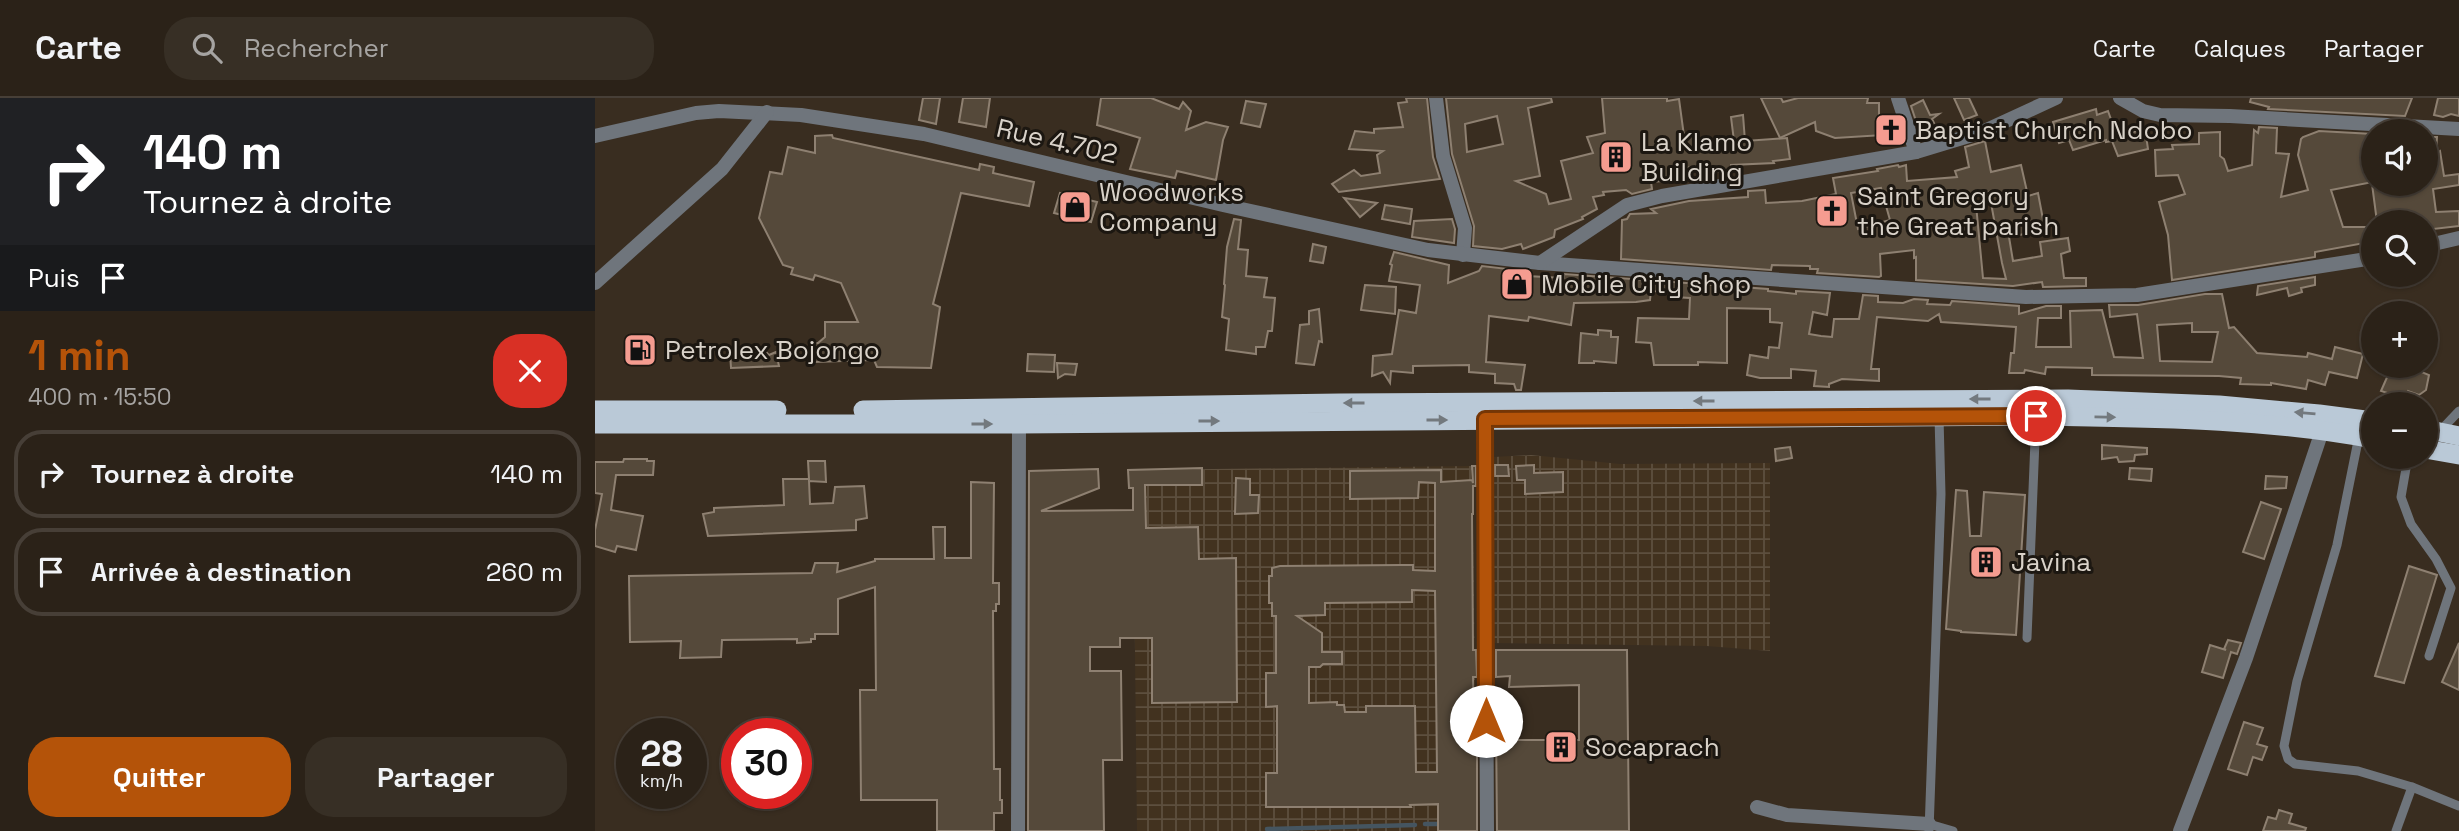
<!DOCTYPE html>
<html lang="fr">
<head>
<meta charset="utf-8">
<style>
	:root { --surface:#2b2218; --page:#372f25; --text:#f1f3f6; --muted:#a6a4a2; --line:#473f37; --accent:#b45309 }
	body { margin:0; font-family:"Space Grotesk",sans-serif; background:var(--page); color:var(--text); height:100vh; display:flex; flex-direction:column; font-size:26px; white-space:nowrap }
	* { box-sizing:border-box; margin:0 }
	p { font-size:23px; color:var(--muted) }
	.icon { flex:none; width:38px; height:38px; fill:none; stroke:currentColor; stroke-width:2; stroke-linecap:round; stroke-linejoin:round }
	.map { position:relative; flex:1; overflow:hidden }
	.panel { display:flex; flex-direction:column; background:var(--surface); width:595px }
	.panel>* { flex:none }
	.top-card { background:#202124; color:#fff; overflow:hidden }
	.buttons { position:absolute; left:1766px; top:21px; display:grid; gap:14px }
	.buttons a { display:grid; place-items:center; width:77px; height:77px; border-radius:50%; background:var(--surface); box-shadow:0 2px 5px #0004,0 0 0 2px var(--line); font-size:35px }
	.speed { position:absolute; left:21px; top:620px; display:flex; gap:14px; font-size:35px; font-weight:700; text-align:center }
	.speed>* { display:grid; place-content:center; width:91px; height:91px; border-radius:50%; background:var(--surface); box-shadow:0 2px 5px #0004,0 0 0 2px var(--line); line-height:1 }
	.speed small { font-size:18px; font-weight:400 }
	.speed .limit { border:10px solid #d22; background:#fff; color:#111 }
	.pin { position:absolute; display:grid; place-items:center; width:60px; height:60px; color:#fff; margin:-30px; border:4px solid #fff; border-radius:50%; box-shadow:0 2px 7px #0007 }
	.me { position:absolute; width:77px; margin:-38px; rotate:0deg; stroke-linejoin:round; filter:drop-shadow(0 0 5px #0008) }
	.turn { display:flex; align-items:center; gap:24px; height:147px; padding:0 28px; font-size:32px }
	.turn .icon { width:91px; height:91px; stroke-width:2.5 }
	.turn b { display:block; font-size:49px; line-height:60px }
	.then { display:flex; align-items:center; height:66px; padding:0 28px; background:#0003; gap:14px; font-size:26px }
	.round { display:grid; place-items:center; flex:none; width:74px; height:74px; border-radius:28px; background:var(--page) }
	.head { display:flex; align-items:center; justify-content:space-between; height:119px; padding:0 28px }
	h1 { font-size:42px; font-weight:800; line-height:52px; color:var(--accent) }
	.action { display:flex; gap:14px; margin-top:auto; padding:14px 28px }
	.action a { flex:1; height:80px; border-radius:28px; background:var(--accent); color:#fff; font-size:28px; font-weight:800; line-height:80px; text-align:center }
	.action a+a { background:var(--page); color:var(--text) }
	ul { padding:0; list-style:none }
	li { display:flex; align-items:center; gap:21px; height:88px; margin:0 14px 10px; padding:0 14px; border:4px solid var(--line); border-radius:28px }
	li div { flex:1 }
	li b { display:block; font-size:26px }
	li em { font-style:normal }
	header { display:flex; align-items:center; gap:42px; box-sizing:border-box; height:98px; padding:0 35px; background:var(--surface); border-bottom:2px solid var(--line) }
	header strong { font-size:33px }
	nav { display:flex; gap:38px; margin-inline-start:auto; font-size:24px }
	.search { width:490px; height:63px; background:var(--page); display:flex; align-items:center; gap:18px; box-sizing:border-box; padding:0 24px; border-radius:28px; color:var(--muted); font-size:26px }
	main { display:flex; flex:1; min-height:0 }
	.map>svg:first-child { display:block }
	.industrial { fill:url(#industrial-grid) }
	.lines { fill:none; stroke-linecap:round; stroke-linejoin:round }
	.stream { stroke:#455560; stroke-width:4.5 }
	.building { fill:#55493a; stroke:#8e8071; stroke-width:2; fill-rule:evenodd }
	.service { stroke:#6f757c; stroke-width:9 }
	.minor { stroke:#6f757c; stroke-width:14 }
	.trunk { stroke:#bac9d7; stroke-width:19 }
	.oneway { fill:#73797e }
	.route-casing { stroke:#753606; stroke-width:18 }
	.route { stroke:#b45309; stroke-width:12 }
	.labels { text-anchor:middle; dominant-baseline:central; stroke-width:6; stroke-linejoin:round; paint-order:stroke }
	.poi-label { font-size:26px; fill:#d9d2c9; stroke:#1c1711; text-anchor:start }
	.street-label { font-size:26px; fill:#d9d2c9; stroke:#1c1711 }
</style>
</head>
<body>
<header>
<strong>Carte</strong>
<div class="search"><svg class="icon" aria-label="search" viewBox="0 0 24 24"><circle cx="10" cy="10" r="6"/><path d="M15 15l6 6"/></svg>Rechercher</div>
<nav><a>Carte</a><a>Calques</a><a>Partager</a></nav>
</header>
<main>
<section class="panel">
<div class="top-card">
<div class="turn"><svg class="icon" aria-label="right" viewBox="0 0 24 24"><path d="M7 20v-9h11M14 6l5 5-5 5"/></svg><div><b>140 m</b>Tournez à droite</div></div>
<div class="then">Puis<svg class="icon" aria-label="arrive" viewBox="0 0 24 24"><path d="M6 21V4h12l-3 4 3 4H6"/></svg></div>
</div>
<div class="head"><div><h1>1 min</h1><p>400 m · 15:50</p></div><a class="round" style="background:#d93025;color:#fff"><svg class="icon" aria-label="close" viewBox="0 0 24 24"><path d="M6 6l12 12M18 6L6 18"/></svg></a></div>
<ul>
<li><svg class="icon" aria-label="right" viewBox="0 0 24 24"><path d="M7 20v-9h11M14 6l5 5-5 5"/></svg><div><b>Tournez à droite</b></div><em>140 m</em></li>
<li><svg class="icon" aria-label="arrive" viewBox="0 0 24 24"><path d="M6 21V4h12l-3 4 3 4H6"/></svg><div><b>Arrivée à destination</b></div><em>260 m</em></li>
</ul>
<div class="action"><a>Quitter</a><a>Partager</a></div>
</section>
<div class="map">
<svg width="1864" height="733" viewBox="0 0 1864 733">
	<defs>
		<pattern id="industrial-grid" width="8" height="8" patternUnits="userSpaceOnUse" patternTransform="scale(1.75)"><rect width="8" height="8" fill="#42321f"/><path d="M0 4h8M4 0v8" fill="none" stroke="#5d4f3e"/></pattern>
	</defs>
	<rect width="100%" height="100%" fill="#392d20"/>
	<g class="industrial">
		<polygon points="936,357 1025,366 1175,365 1175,553 1112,548 897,545 899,359"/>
		<polygon points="877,368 882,733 542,733 538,372"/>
	</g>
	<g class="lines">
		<g class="stream">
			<polyline points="830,726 846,726"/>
			<polyline points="672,731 820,727"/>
		</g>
	</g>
	<g class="building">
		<polygon points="328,0 345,0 341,26 324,22"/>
		<polygon points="368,0 395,0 391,29 364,24"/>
		<polygon points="506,0 556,0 584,11 588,4 596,13 591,32 611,24 633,29 628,42 621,82 582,73 580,80 535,71 545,40 502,27"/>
		<polygon points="811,0 832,0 838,59 845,81 744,94 737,86 759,72 766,78 785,75 782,57 788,53 754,51 760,33 779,35 779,31 808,29 803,5 812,4"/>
		<path d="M851,0H956L957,4L933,10L945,78L921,83L951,96L954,106L976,101L966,63L998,55L992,39L1010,35L1007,0H1072V3L1084,1L1089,38H1098L1100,48L1139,43L1136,19L1148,17L1150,43L1192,40L1195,61L1178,63L1179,65L1136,67V72L1121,74L1113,66L1090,70V81L1056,84L1057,91L1037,96L1031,92L1008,94L1009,97L998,99L1002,111L987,119L988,121L960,132L959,139L928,151L926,146L907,151L878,148L879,128L857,56ZM902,18L908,46L872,54L870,26Z"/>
		<polygon points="1166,0 1186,0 1188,4 1203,0 1273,0 1272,5 1284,5 1284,24 1300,22 1306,40 1289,43 1288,37 1240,40 1221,33 1220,24 1185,40"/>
		<polygon points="1359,0 1374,0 1382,17 1369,22"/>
		<polygon points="1656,0 1817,0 1810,18 1673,11 1674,9 1655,4"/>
		<polygon points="1843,0 1864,0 1864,18 1856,16 1848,19 1839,17"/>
		<polygon points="1328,2 1335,17 1344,16 1337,21 1339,25 1324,32 1316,8"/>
		<polygon points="651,3 671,6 665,29 646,25"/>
		<polygon points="1501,11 1502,17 1513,13 1522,38 1550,31 1553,51 1523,58 1517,43 1511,44 1511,42 1478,52 1474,42 1464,45 1458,24"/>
		<polygon points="1664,29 1682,30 1681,55 1694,56 1686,99 1713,92 1703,57 1706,41 1708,39 1724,33 1778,36 1778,84 1736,92 1748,129 1774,129 1775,144 1720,154 1720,159 1577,182 1573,137 1564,104 1590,96 1583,77 1561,78 1560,52 1578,51 1577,47 1604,46 1604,35 1625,34 1625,58 1629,61 1633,73 1657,67 1659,32 1663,35"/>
		<polygon points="237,37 238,40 384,72 385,66 399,69 398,75 439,84 434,108 366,95 338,206 345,209 336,270 282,269 279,262 219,264 217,261 217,245 223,245 230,239 230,224 263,224 246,185 220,177 218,182 196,176 198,170 188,167 164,120 175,74 187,76 193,49 220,55 220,38"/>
		<polygon points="1830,39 1842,39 1841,55 1845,53 1849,78 1864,76 1864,87 1838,91 1841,114 1864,113 1864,128 1830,132 1830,124 1782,124 1777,86 1830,86"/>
		<path d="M1390,43L1396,74L1426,67L1433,98L1443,95L1450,132L1414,139L1418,163L1447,158L1445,144L1473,140L1475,153L1466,156L1469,180H1491V188L1448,189L1447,184L1418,188L1321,182V159L1319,160V152L1285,156L1286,178L1284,179L1222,175L1223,171H1215V168L1177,167L1176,172L1026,161L1027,122L1032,121L1035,116L1061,115L1056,111L1094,103L1153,99V93L1170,92L1171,105L1207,103L1241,96L1238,80L1283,73L1282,71L1303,67L1304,69L1311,67L1312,83L1362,79L1360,73L1374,69L1370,49ZM1286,90L1295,122L1263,131L1256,95ZM1394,94L1407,165L1411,181L1388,180L1380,96Z"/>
		<polygon points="465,95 502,104 496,124 459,115"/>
		<polygon points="749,100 782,105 765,119"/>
		<polygon points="790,107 817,111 815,126 787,121"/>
		<polygon points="639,121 646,122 643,151 653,152 651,178 672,180 669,199 680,200 677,233 673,233 670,249 661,249 661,256 631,252 634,221 627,219 630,187 629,186 632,149"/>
		<polygon points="857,121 860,131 859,145 817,139 819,123"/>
		<polygon points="718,146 731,149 728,165 715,163"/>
		<path d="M799,154L854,167L853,185L884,173L887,168L913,171L912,174L932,176V178L969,180V176L1173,191V193L1201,196V193L1235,195L1232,217L1218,214L1214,236L1226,238L1237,239L1239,221H1264L1268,197L1283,198V204L1308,205L1319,201L1333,202L1332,206L1355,207L1357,203L1424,208V216L1451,208H1466V220H1443L1441,249H1476L1475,213L1507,212L1519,259L1548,260L1542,216L1515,219L1514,207H1543L1610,196H1627L1634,230L1639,229L1662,255L1712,259L1713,255L1737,261L1740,249L1768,256L1762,280L1734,274L1730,287L1713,282L1711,291L1676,285V287L1645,286L1646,280L1624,278L1497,277V270L1451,269L1450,276L1430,272L1429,275H1414L1416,255H1419L1421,229L1346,224L1344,216L1333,223L1282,219L1276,271H1284V283L1247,281L1234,286V289L1219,288L1221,273L1196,271V280H1165L1152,277L1155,257L1173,260L1174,249L1184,250L1187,225L1175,224V211L1132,210V265L1103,264V267H1059L1056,245L1041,244L1043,220L1094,221L1095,200L1079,199L1078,194L1056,193L1055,202L1041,204L979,205L976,227L934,219L933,223L894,218L891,264L930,267L926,292H921L919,286L900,285V276L874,274V267L818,268V275L796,273L795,285L788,274L777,278L778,258L797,256L804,212L821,215L825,187L794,183L797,167L795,166ZM1597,225V234H1623L1617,264L1565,263L1562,227Z"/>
		<polygon points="1720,179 1720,187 1706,190 1707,194 1694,198 1692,190 1662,197 1663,188"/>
		<polygon points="770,187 801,189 800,216 766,212"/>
		<polygon points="724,211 727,244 724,243 719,267 701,265 705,227 714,226 714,213"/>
		<polygon points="1003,232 1016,233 1016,239 1023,239 1021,265 999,263 999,265 984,265 986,235 1003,237"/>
		<polygon points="161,250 169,252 174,257 181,254 184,268 136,270 135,255"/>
		<polygon points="433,256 460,257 459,274 432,273"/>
		<polygon points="462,265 482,266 480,277 470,276 463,280"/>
		<polygon points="1797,268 1812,268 1834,277 1831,292 1824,297 1813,293 1811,301 1786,293"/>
		<polygon points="1507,347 1552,350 1552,356 1540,357 1539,363 1524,364 1522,359 1507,361"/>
		<polygon points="1195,349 1197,360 1181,363 1180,351"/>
		<polygon points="29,361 52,361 52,363 59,363 58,377 21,377 16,412 48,418 41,452 22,448 20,454 0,448 0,432 7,396 0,395 0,364 28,364"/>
		<polygon points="213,363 230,363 231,384 214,383 215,406 238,405 240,389 269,388 272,420 261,422 261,432 113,438 108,416 119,414 119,410 189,407 188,381 214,381"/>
		<polygon points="900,367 913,367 914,378 900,378"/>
		<polygon points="939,367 939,375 968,374 968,394 930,396 930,382 922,382 921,368"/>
		<path d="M877,368H881V388H878V416H877L878,552H881L882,579H878L879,628H882V733H843V706L815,707L816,709H671V675H682V608L671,609V575H681V518H677V505H674V478H677V470L685,468L806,467H818V472L840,473V385L824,384L823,400L755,401V373L846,372V384L877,382L878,385ZM817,492L840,493L842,674H821L820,608H771V614H750L749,607H742V604L714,605V569H725L728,566H747V554H727V535L702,518L730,517V505L817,504Z"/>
		<polygon points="607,370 607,387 550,387 551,430 603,429 604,461 641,460 642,604 557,605 557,540 525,540 525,549 495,549 495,573 526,573 527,662 508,662 509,733 433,733 434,373 503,371 504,390 446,413 538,412 538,390 534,390 533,372"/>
		<polygon points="1535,370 1557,371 1556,383 1534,381"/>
		<polygon points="1671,378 1692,379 1691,390 1670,391"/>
		<polygon points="641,380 655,381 655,397 664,397 663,415 640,416"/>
		<polygon points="376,384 399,385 398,485 404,485 404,506 401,506 401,513 398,513 399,671 405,671 405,702 407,702 407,715 399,715 399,733 342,733 342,702 266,702 265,592 281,592 280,489 243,501 243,536 220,536 220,541 216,541 216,544 202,545 202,541 127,542 126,559 85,560 86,543 35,544 34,478 217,475 220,465 243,465 242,474 280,463 280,461 339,461 338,429 350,429 350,460 376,460"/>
		<polygon points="1361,392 1372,393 1375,438 1386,438 1389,394 1430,397 1421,537 1366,534 1366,533 1351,531"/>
		<polygon points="1666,404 1686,411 1669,461 1648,454"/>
		<polygon points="1814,468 1842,477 1809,585 1780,578"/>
		<polygon points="1633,542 1646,545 1642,556 1636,554 1628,580 1607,574 1615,547 1631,552 1629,551"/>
		<polygon points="1864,545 1864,592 1847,584"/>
		<polygon points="901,552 1032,552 1034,733 902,733 901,626 914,626 912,642 984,642 984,587 914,589 915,578 901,579"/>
		<polygon points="1649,624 1668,630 1662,646 1672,649 1667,662 1658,659 1652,677 1633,671"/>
		<polygon points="1684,712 1697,716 1694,725 1711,730 1710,733 1668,733 1673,719 1681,721"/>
	</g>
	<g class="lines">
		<g class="service">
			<polyline points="1846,332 1864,313"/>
			<polyline points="1764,338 1742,447 1702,583 1689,648 1693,661 1700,666 1763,673 1817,689 1864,708"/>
			<polyline points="1813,359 1806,399 1816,426 1841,461 1856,490 1834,558"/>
			<polyline points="1432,540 1441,318"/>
			<polyline points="1334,726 1358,733"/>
			<polyline points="1334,733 1346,396 1344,319"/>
			<polyline points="1801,733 1817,689"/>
		</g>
		<g class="minor">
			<polyline points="841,0 848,58 870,130 868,157"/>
			<polyline points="1303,0 1321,54"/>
			<polyline points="1525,0 1548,13 1565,17 1635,18 1864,31"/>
			<polyline points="0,38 101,15 124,13 206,17 329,36 628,107 833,152 945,165 1431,199 1542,197 1778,160"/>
			<polyline points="1830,148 1864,140"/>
			<polyline points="945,165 1032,107 1067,98 1321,54 1387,34 1461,0"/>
			<polyline points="0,185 127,71 172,14"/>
			<polyline points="890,321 892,733"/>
			<polyline points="1162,709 1192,717 1334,726"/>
			<polyline points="423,733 424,326"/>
			<polyline points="1585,733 1651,560 1727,333"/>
		</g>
		<g class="trunk">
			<polyline points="0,312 182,312"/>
			<polyline points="268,312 745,305 1473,301 1624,307 1724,316 1778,323"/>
			<path d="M0,326H424L1441,318C1554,320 1667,320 1778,341"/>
			<polyline points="1830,331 1864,338"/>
			<polyline points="1830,351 1864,357"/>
		</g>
	</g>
	<defs><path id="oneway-solid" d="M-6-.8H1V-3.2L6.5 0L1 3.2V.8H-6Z" transform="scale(1.75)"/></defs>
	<g class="oneway">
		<use href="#oneway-solid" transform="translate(1385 301) rotate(180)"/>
		<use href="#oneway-solid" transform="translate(1109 303) rotate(180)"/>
		<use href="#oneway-solid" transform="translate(759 305) rotate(180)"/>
		<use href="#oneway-solid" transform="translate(1710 315) rotate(-175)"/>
		<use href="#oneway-solid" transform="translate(1510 319) rotate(1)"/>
		<use href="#oneway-solid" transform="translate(842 322)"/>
		<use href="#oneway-solid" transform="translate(614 323)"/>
		<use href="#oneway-solid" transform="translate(387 326)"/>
	</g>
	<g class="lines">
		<defs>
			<polyline id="route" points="891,623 890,321 1441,318"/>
		</defs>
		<use href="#route" class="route-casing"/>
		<use href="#route" class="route"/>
	</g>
	<defs>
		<symbol id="church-square" viewBox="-11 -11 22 22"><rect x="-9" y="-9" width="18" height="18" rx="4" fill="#f59c90" stroke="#1c1711"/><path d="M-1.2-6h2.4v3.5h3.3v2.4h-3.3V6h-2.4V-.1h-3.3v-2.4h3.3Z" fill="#111"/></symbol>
		<symbol id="building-square" viewBox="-11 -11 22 22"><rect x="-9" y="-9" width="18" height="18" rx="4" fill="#f59c90" stroke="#1c1711"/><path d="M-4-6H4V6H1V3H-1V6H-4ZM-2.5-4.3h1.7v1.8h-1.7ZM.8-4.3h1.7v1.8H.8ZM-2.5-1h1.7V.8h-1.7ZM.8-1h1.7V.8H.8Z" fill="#111"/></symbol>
		<symbol id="shop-square" viewBox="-11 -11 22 22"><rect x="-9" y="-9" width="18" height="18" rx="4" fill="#f59c90" stroke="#1c1711"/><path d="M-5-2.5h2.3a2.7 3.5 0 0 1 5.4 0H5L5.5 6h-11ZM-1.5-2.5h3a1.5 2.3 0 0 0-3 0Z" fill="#111"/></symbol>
		<symbol id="fuel-square" viewBox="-11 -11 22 22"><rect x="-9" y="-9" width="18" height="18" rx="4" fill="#f59c90" stroke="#1c1711"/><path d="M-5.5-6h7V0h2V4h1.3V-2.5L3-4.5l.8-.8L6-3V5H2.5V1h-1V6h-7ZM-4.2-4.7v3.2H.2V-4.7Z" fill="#111"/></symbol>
	</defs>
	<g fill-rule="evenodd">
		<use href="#church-square" x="1277" y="13" width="38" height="38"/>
		<use href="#building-square" x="1002" y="40" width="38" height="38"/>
		<use href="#shop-square" x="461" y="90" width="38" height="38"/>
		<use href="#church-square" x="1218" y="94" width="38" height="38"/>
		<use href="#shop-square" x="903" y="167" width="38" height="38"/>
		<use href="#fuel-square" x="26" y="233" width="38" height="38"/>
		<use href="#building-square" x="1372" y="445" width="38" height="38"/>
		<use href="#building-square" x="947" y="630" width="38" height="38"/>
	</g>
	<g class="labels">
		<g class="poi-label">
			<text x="1320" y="32">Baptist Church Ndobo</text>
			<text x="1046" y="44">La Klamo<tspan x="1046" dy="30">Building</tspan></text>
			<text x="504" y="94">Woodworks<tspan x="504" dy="30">Company</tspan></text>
			<text x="1262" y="98">Saint Gregory<tspan x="1262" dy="30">the Great parish</tspan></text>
			<text x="946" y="186">Mobile City shop</text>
			<text x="70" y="252">Petrolex Bojongo</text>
			<text x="1416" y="464">Javina</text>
			<text x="990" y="649">Socaprach</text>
		</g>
		<g class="street-label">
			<text transform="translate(462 43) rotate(13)">Rue 4.702</text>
		</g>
	</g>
</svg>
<div class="buttons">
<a><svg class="icon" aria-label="sound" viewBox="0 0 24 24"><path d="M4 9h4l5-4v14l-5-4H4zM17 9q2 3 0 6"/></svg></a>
<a><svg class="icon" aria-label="search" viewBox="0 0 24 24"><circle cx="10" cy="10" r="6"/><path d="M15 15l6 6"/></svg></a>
<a>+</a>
<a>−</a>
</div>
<div class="speed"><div>28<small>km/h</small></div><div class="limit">30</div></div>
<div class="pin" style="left:1441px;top:318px;background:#d93025"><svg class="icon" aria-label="arrive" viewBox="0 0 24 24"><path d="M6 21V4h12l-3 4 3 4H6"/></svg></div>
<svg class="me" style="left:891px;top:623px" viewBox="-20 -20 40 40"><circle r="19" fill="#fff"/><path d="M0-13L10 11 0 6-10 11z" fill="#b45309"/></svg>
</div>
</main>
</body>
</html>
